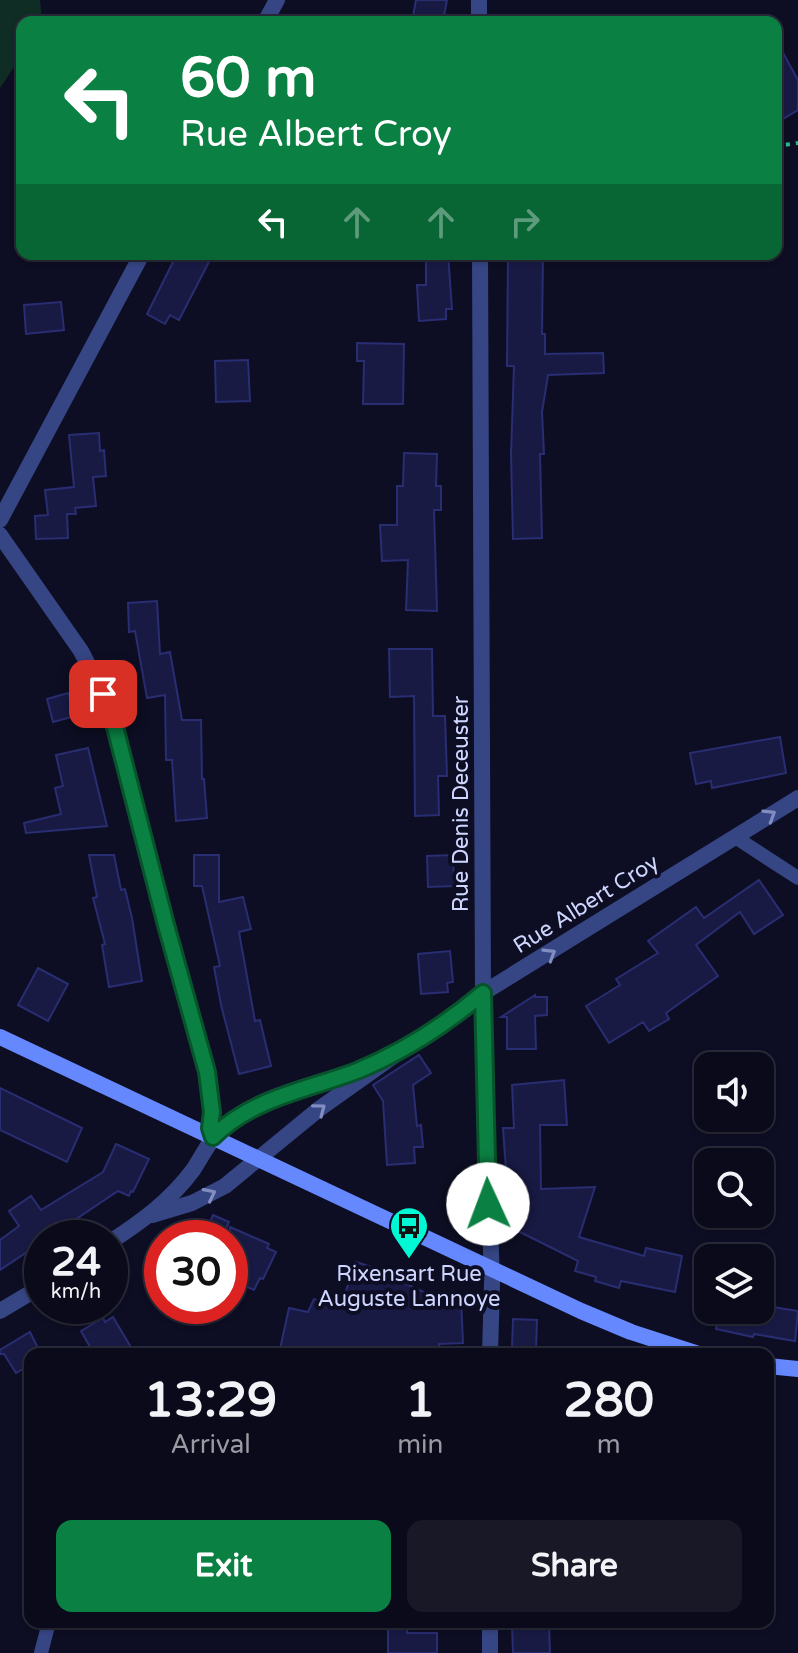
<!DOCTYPE html>
<html lang="en">
<head>
<meta charset="utf-8">
<style>
	:root { --surface:#0a0a1a; --page:#181827; --text:#f1f3f6; --muted:#999aa2; --line:#2a2b39; --accent:#0b8043 }
	body { margin:0; font-family:"Varela Round",sans-serif; background:var(--page); color:var(--text); height:100vh; display:flex; flex-direction:column; font-size:30px; white-space:nowrap }
	* { box-sizing:border-box; margin:0 }
	p { font-size:26px; color:var(--muted) }
	.icon { flex:none; width:44px; height:44px; fill:none; stroke:currentColor; stroke-width:2; stroke-linecap:round; stroke-linejoin:round }
	.map { position:relative; flex:1; overflow:hidden }
	.panel { position:absolute; left:24px; top:1348px; width:750px; height:280px; display:flex; flex-direction:column; background:var(--surface); border-radius:16px; box-shadow:0 2px 6px #0004,0 0 0 2px var(--line) }
	.panel>* { flex:none }
	.top-card { position:absolute; left:16px; top:16px; width:766px; height:244px; border-radius:16px; box-shadow:0 2px 6px #0004,0 0 0 2px var(--line); background:#0b8043; color:#fff; overflow:hidden }
	.tools { position:absolute; left:694px; top:1052px; display:grid; gap:16px }
	.tools a { display:grid; place-items:center; width:80px; height:80px; border-radius:16px; background:var(--surface); box-shadow:0 2px 6px #0004,0 0 0 2px var(--line); font-size:40px }
	.speed { position:absolute; left:24px; top:1220px; display:flex; gap:16px; font-size:40px; font-weight:700; text-align:center }
	.speed>* { display:grid; place-content:center; width:104px; height:104px; border-radius:50%; background:var(--surface); box-shadow:0 2px 6px #0004,0 0 0 2px var(--line); line-height:1 }
	.speed small { font-size:20px; font-weight:400 }
	.speed .limit { border:12px solid #d22; background:#fff; color:#111 }
	.pin { position:absolute; display:grid; place-items:center; width:68px; height:68px; color:#fff; margin:-34px; border-radius:16px; box-shadow:0 4px 12px #0006 }
	.me { position:absolute; width:88px; margin:-44px; rotate:358deg; stroke-linejoin:round; filter:drop-shadow(0 0 6px #0008) }
	.turn { display:flex; align-items:center; gap:28px; height:168px; padding:0 32px; font-size:36px }
	.turn .icon { width:104px; height:104px; stroke-width:2.5 }
	.turn b { display:block; font-size:56px; line-height:68px }
	.lanes { display:flex; align-items:center; height:76px; padding:0 32px; background:#0003; justify-content:center; gap:40px; direction:ltr }
	.lanes .off { opacity:.35 }
	.eta { display:flex; justify-content:space-evenly; align-items:center; height:136px; text-align:center }
	.eta b { font-size:48px; font-weight:700; line-height:56px }
	.button { display:flex; gap:16px; margin-top:auto; padding:16px 32px }
	.button a { flex:1; height:92px; border-radius:16px; background:var(--accent); color:#fff; font-size:32px; font-weight:700; line-height:92px; text-align:center }
	.button a+a { background:var(--page); color:var(--text) }
	.map>svg:first-child { display:block }
	.green { fill:#0f2d24 }
	.building { fill:#181a44; stroke:#292d71; stroke-width:2 }
	.lines { fill:none; stroke-linecap:round; stroke-linejoin:round }
	.path { stroke:#29b88c; stroke-width:4; stroke-dasharray:4 6; stroke-linecap:butt }
	.lane { stroke:#364684; stroke-width:14 }
	.street { stroke:#364684; stroke-width:16 }
	.secondary { stroke:#6588ff; stroke-width:16 }
	.oneway { stroke:#828ec2 }
	.route-casing { stroke:#07532c; stroke-width:20 }
	.route { stroke:#0b8043; stroke-width:14 }
	.labels { text-anchor:middle; dominant-baseline:central; stroke-width:8; stroke-linejoin:round; paint-order:stroke }
	.street-label { font-size:22px; fill:#ced5ff; stroke:#0d0e23 }
	.poi-label { font-size:22px; fill:#ced5ff; stroke:#0d0e23 }
</style>
</head>
<body>
<div class="map">
<svg width="798" height="1653" viewBox="0 0 798 1653">
	<rect width="100%" height="100%" fill="#0d0e23"/>
	<polygon class="green" points="0,0 40,0 42,22 22,22 22,55 0,88"/>
	<g class="building">
		<polygon points="416,0 447,0 443,21 413,16"/>
		<polygon points="776,40 798,80 798,110 776,123"/>
		<polygon points="177,254 213,254 179,320 170,315 165,324 147,314"/>
		<polygon points="426,254 448,254 452,309 446,309 446,319 419,321 417,285 426,285"/>
		<polygon points="508,254 543,254 542,334 545,334 545,354 603,353 604,373 548,375 542,412 544,454 540,454 542,538 513,539 511,454 514,366 507,366"/>
		<polygon points="61,302 64,330 26,334 24,305"/>
		<polygon points="357,343 404,344 403,404 363,404 364,361 357,361"/>
		<polygon points="248,360 250,401 216,402 215,361"/>
		<polygon points="99,433 100,451 104,450 106,476 93,477 96,506 75,508 76,514 67,514 68,538 36,539 35,516 48,515 45,490 74,487 69,435"/>
		<polygon points="404,453 437,454 436,486 441,486 441,510 434,510 437,611 406,610 408,560 382,561 380,525 397,525 397,486 403,486"/>
		<polygon points="157,601 160,654 170,652 182,720 201,720 202,779 204,779 207,818 176,821 172,760 166,760 165,695 147,698 135,631 129,632 128,603"/>
		<polygon points="389,649 432,649 433,716 445,716 447,776 438,776 439,815 415,816 414,696 390,697"/>
		<polygon points="68,693 75,716 53,722 47,699"/>
		<polygon points="780,737 786,773 712,788 711,781 696,784 690,753"/>
		<polygon points="88,748 107,826 26,833 24,823 61,814 55,788 63,786 56,755"/>
		<polygon points="89,855 114,855 121,890 125,889 132,918 142,981 109,987 102,945 105,944 93,898 97,897"/>
		<polygon points="194,855 219,855 219,902 243,897 251,929 239,932 255,1021 260,1020 271,1066 239,1074 221,1005 214,967 220,966 202,886 194,886"/>
		<polygon points="453,855 454,886 428,887 427,856"/>
		<polygon points="759,880 783,915 754,934 740,912 696,945 718,976 666,1013 669,1019 649,1031 643,1022 609,1043 586,1006 620,985 616,979 658,953 648,941 696,907 704,918"/>
		<polygon points="450,951 453,982 447,983 448,992 421,994 418,954"/>
		<polygon points="38,968 68,984 48,1021 18,1005"/>
		<polygon points="535,995 535,997 547,997 547,1015 535,1016 536,1049 507,1049 507,1017 501,1017"/>
		<polygon points="419,1055 431,1073 413,1085 417,1126 421,1125 423,1147 414,1147 415,1163 387,1165 383,1101 373,1085"/>
		<polygon points="564,1080 567,1125 540,1125 541,1189 595,1187 579,1237 644,1256 646,1248 682,1256 675,1292 621,1281 619,1288 595,1281 596,1277 575,1271 578,1261 510,1227 503,1128 514,1128 512,1085"/>
		<polygon points="0,1088 82,1128 67,1162 0,1130"/>
		<polygon points="116,1144 149,1159 133,1192 131,1191 129,1196 118,1191 48,1238 42,1238 42,1242 0,1270 0,1240 19,1226 9,1211 31,1196 41,1210 103,1172"/>
		<polygon points="213,1215 229,1222 222,1238 203,1238"/>
		<polygon points="230,1227 269,1244 267,1248 276,1252 263,1279 260,1278 254,1290 230,1279"/>
		<polygon points="356,1262 390,1273 389,1276 441,1300 461,1299 463,1343 439,1344 440,1354 282,1354 283,1349 280,1349 289,1308 308,1312 314,1299 340,1308"/>
		<polygon points="760,1305 798,1311 795,1341 754,1334 753,1337 716,1329 720,1310 760,1310"/>
		<polygon points="113,1317 135,1354 94,1354 81,1331 103,1318 105,1322"/>
		<polygon points="513,1319 537,1320 536,1349 512,1348"/>
		<polygon points="30,1332 41,1354 30,1354 30,1365 16,1373 4,1354 0,1354 0,1350"/>
		<polygon points="408,1625 407,1633 437,1633 437,1653 388,1653 388,1626"/>
		<polygon points="512,1625 549,1625 550,1653 513,1653"/>
	</g>
	<g class="lines">
		<polyline class="path" points="776,146 798,143"/>
		<g class="lane">
			<polyline points="735,837 798,878"/>
			<polyline points="41,1653 49,1622"/>
		</g>
		<g class="street">
			<polyline points="479,0 479,22"/>
			<polyline points="265,22 277,0"/>
			<polyline points="480,254 483,993 492,1284 490,1354"/>
			<polyline points="0,520 142,254"/>
			<polyline points="0,535 81,651 103,694 115,727 207,1072 212,1112 210,1128 213,1137"/>
			<polyline points="152,1215 192,1203 225,1186 319,1109 426,1033 457,1015 483,993 798,798"/>
			<path d="M110,1242C141,1222 170,1201 193,1170C203,1155 211,1137 225,1125C265,1091 325,1084 372,1064"/>
			<polyline points="0,1311 42,1286"/>
			<polyline points="490,1622 490,1653"/>
		</g>
		<g class="secondary">
			<polyline points="0,1037 581,1311 631,1332 699,1354"/>
			<polyline points="768,1366 798,1369"/>
		</g>
	</g>
	<defs><path id="oneway-chevron" d="M-2-3.5L2.5 0L-2 3.5" fill="none" stroke-width="1.6" stroke-linecap="round" stroke-linejoin="round" transform="scale(2)"/></defs>
	<g class="oneway">
		<use href="#oneway-chevron" transform="translate(770 815) rotate(-32)"/>
		<use href="#oneway-chevron" transform="translate(550 954) rotate(-32)"/>
		<use href="#oneway-chevron" transform="translate(320 1109) rotate(-37)"/>
		<use href="#oneway-chevron" transform="translate(210 1194) rotate(-27)"/>
	</g>
	<g class="lines">
		<defs>
			<path id="route" d="M103,694L115,727L166,925L207,1072L212,1112L210,1128L213,1137C252,1098 307,1090 357,1071C403,1052 445,1025 483,993L488,1204"/>
		</defs>
		<use href="#route" class="route-casing"/>
		<use href="#route" class="route"/>
	</g>
	<defs>
		<symbol id="bus-pin" viewBox="-11 -11 22 30"><path d="M0 17L-7.5 6A9.5 9.5 0 1 1 7.5 6Z" fill="#00f9d4" stroke="#0d0e23"/><path d="M-5-6H5V4H4V6H2V4H-2V6H-4V4H-5ZM-3.5-4V0h7V-4ZM-3.5 1.2v1.5H-2V1.2ZM2 1.2v1.5H3.5V1.2Z" fill="#111"/></symbol>
	</defs>
	<g fill-rule="evenodd">
		<use href="#bus-pin" x="387" y="1204" width="44" height="60"/>
	</g>
	<g class="labels">
		<g class="street-label">
			<text transform="translate(461 804) rotate(-90)">Rue Denis Deceuster</text>
			<text transform="translate(586 904) rotate(-32)">Rue Albert Croy</text>
		</g>
		<g class="poi-label">
			<text x="409" y="1274">Rixensart Rue<tspan x="409" dy="25">Auguste Lannoye</tspan></text>
		</g>
	</g>
</svg>
<div class="tools">
<a><svg class="icon" aria-label="sound" viewBox="0 0 24 24"><path d="M4 9h4l5-4v14l-5-4H4zM17 9q2 3 0 6"/></svg></a>
<a><svg class="icon" aria-label="search" viewBox="0 0 24 24"><circle cx="10" cy="10" r="6"/><path d="M15 15l6 6"/></svg></a>
<a><svg class="icon" aria-label="layers" viewBox="0 0 24 24"><path d="M12 4l9 5-9 5-9-5zM3 14l9 5 9-5"/></svg></a>
</div>
<div class="speed"><div>24<small>km/h</small></div><div class="limit">30</div></div>
<div class="pin" style="left:103px;top:694px;background:#d93025"><svg class="icon" aria-label="arrive" viewBox="0 0 24 24"><path d="M6 21V4h12l-3 4 3 4H6"/></svg></div>
<svg class="me" style="left:488px;top:1204px" viewBox="-20 -20 40 40"><circle r="19" fill="#fff"/><path d="M0-13L10 11 0 6-10 11z" fill="#0b8043"/></svg>
<div class="top-card">
<div class="turn"><svg class="icon" aria-label="left" viewBox="0 0 24 24"><path d="M17 20v-9H6M10 6l-5 5 5 5"/></svg><div><b>60 m</b>Rue Albert Croy</div></div>
<div class="lanes"><svg class="icon" aria-label="left" viewBox="0 0 24 24"><path d="M17 20v-9H6M10 6l-5 5 5 5"/></svg><svg class="icon off" aria-label="ahead" viewBox="0 0 24 24"><path d="M12 20V5M6 11l6-6 6 6"/></svg><svg class="icon off" aria-label="ahead" viewBox="0 0 24 24"><path d="M12 20V5M6 11l6-6 6 6"/></svg><svg class="icon off" aria-label="right" viewBox="0 0 24 24"><path d="M7 20v-9h11M14 6l5 5-5 5"/></svg></div>
</div>
<section class="panel">
<div class="eta">
<div><b>13:29</b><p>Arrival</p></div>
<div><b>1</b><p>min</p></div>
<div><b>280</b><p>m</p></div>
</div>
<div class="button"><a>Exit</a><a>Share</a></div>
</section>
</div>
</body>
</html>
